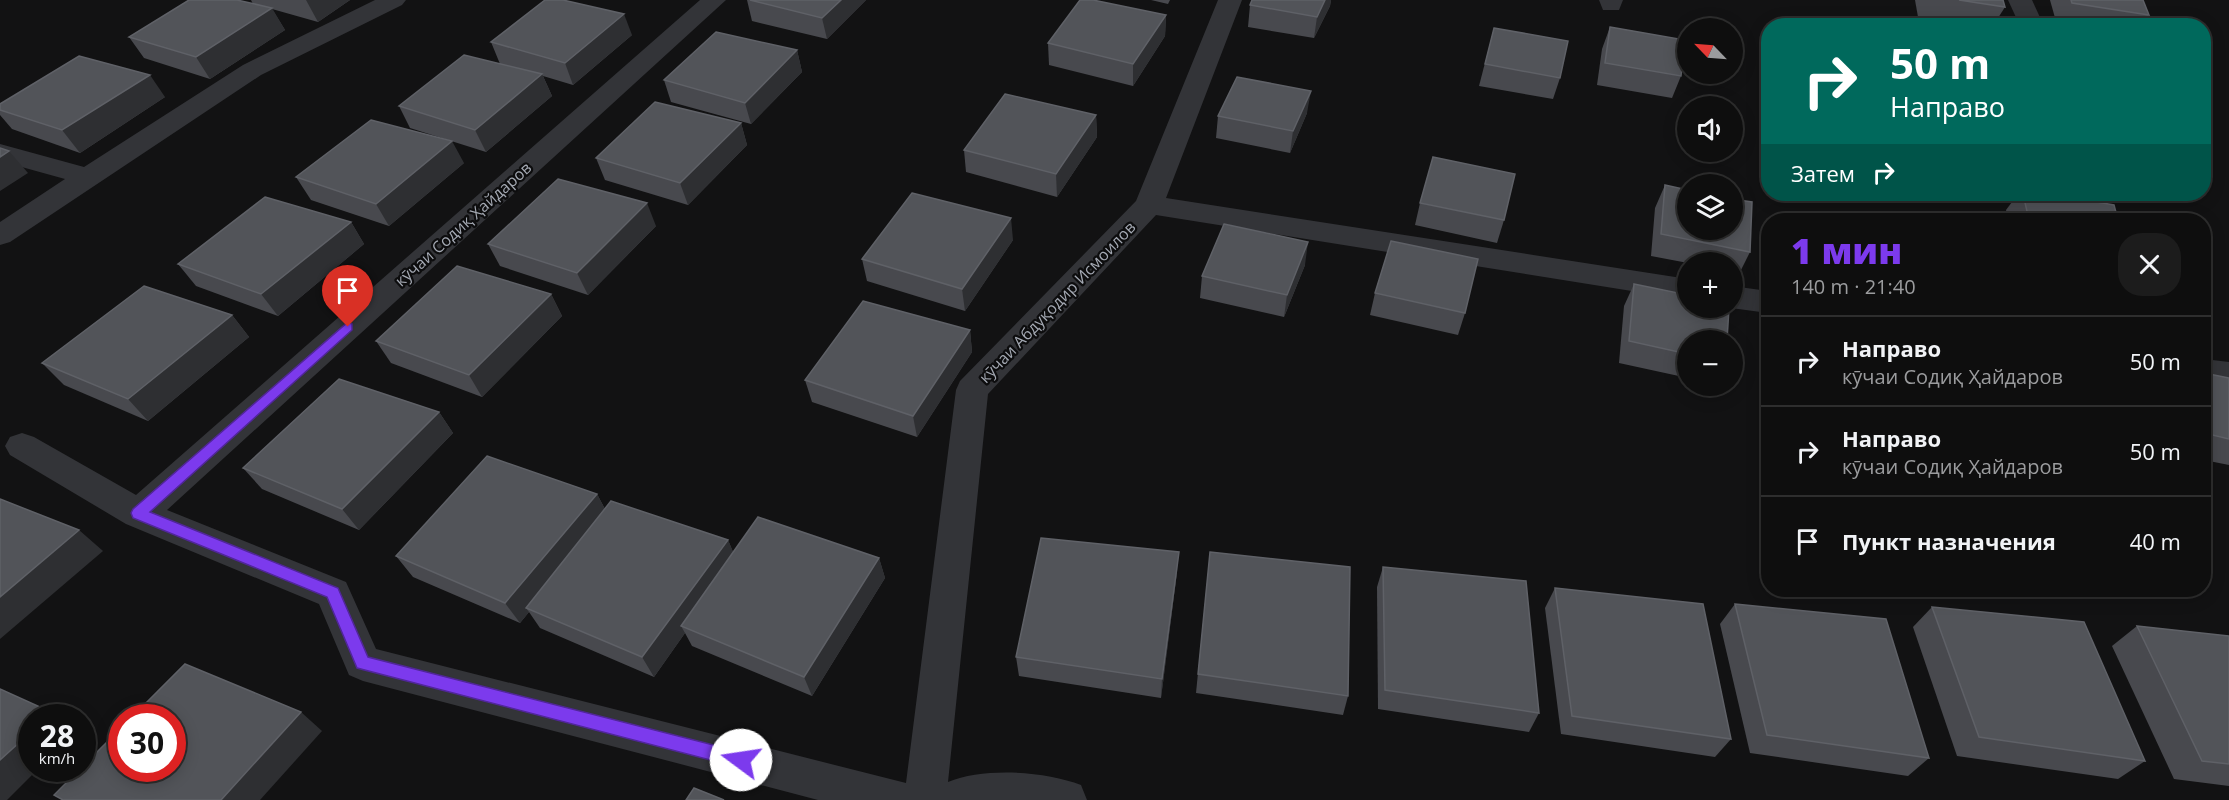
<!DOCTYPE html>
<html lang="ru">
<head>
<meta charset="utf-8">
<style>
	:root { --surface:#0e0e0e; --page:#1c1c1c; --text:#f1f3f6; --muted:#9b9c9e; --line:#2e2e2e; --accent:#7c3aed }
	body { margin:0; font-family:"Open Sans",sans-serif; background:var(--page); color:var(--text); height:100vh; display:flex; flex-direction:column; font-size:22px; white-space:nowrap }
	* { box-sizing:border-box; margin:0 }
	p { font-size:20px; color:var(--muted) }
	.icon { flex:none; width:33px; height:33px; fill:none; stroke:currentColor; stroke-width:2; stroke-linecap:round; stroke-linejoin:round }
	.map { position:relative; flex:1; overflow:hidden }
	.details { position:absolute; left:1761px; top:213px; width:450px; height:384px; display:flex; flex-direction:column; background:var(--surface); border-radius:24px; box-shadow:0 3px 15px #0003,0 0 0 2px var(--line) }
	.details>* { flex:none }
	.top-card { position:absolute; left:1761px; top:18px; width:450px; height:183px; border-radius:24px; box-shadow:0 3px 15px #0003,0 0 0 2px var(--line); background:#00695c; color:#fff; overflow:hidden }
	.needle { width:39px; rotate:295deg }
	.fabs { position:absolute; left:1677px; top:18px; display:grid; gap:12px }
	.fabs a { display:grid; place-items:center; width:66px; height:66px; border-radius:50%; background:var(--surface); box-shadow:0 3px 15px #0003,0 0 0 2px var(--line); font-size:30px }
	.speed { position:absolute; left:18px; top:704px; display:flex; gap:12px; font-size:30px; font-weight:700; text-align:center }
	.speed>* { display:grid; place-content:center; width:78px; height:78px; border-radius:50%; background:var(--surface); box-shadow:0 3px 15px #0003,0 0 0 2px var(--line); line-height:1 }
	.speed small { font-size:15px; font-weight:400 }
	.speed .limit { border:9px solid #d22; background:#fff; color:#111 }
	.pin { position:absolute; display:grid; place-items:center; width:51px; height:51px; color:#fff; margin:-62px -26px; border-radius:50% 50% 50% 0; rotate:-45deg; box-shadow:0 0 6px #0007 }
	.pin .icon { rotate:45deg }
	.me { position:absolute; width:66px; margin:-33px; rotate:284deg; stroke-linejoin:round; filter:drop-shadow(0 0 4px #0008) }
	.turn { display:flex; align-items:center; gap:21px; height:126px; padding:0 30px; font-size:27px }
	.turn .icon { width:78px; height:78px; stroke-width:2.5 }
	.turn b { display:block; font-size:42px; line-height:51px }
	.then { display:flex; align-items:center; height:57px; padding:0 30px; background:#0003; gap:12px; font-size:22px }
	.round { display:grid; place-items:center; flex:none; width:63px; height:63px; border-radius:24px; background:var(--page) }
	.headline { display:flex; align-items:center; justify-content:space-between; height:102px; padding:0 30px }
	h1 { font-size:36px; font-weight:800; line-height:45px; color:var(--accent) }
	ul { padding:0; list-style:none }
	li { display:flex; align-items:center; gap:18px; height:90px; padding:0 30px; border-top:2px solid var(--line) }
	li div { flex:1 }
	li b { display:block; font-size:22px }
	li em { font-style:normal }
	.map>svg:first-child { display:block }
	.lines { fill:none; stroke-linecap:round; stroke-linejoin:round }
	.minor { fill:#333438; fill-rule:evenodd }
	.wall { fill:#48494e }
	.shaded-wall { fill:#2e2f32 }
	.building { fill:#525459; stroke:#5f6167; stroke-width:1.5 }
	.route { fill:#7c3aed; stroke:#51269a; stroke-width:1.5 }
	.labels { text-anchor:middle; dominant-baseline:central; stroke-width:4.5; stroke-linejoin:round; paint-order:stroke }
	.street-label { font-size:16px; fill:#a4a9b3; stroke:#0d0d0e }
</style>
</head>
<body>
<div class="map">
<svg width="2229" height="800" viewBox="0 0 2229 800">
	<rect width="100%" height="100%" fill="#121213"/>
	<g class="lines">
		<g class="minor">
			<polygon points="375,0 406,0 402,5 261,75 10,242 0,245 0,222 65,179 0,161 0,144 84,167 243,65"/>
			<path d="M700,0H726L167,510L346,582L376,649L906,783L956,390L960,381L1136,201L1218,0H1242L1166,198L1688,279V300L1156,215L988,394L948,782C984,767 1045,771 1081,785L1087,800H818L363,681L349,675L319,604L126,524L10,455L5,446L10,437L22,433L34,437L136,495Z"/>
			<polygon points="1599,0 1623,0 1619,10 1603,10"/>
			<polygon points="2008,0 2032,0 2044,26 2020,26"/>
			<polygon points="1732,286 1768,291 1768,313 1731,308"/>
			<polygon points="2204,359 2229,362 2229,386 2204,383"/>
		</g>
	</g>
	<g class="wall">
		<polygon points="251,0 350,0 318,22 272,9 285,30 210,79 144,58 129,37 253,4"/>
		<polygon points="747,0 866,0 827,39 752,21"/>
		<polygon points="1151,0 1170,0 1168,4"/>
		<polygon points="1252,0 1331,0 1330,6 1314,38 1248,27 1250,5"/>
		<polygon points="1915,0 2003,0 2005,7 1993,26 1972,26 1918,17"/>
		<polygon points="2050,0 2143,0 2149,15 2141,26 2062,26 2057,25"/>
		<polygon points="1166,15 1165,36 1133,86 1049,65 1048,43"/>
		<polygon points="1610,27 1681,76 1672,98 1597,85 1602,49"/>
		<polygon points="1494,28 1560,78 1553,99 1479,86"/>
		<polygon points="632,35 573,85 543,76 552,96 486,152 410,128 399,106 500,64 491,42"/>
		<polygon points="797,50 802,72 751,124 671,102 664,80"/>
		<polygon points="165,97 80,153 12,129 0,115 0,104"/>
		<polygon points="1307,113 1290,153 1216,138 1218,116"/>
		<polygon points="1096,115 1097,137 1057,197 966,172 964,150"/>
		<polygon points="741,123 747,145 688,205 605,180 596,158"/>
		<polygon points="464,163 389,226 311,200 296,177"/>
		<polygon points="1665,185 1750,252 1739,274 1732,272 1732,262 1688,262 1688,263 1651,256 1655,208"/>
		<polygon points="2018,194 2050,194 2118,220 2008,220 2006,210"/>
		<polygon points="1420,203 1504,220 1497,243 1415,225"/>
		<polygon points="351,222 364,244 278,316 196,286 178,264"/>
		<polygon points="656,226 588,295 500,266 488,244"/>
		<polygon points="1013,240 965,311 867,281 862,259"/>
		<polygon points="1305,265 1284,317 1200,298 1202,276"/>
		<polygon points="1634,284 1688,340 1688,378 1619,363 1624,306"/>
		<polygon points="1375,293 1465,313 1458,335 1370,315"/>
		<polygon points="551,294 562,316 482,397 391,363 376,341"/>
		<polygon points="232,315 249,337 148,421 64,385 42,363"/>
		<polygon points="970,330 972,352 917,437 812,402 805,380"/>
		<polygon points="2204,373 2229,378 2229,465 2204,460"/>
		<polygon points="439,412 453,433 359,530 262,489 243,468"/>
		<polygon points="597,494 605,509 728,540 733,552 879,558 885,578 812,696 692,646 685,633 654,677 540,628 529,612 520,623 413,577 396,556"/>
		<polygon points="1210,552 1348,696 1343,715 1196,693"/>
		<polygon points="1383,567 1539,713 1529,732 1378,709 1377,587"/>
		<polygon points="1177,572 1161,698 1019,676 1016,657"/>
		<polygon points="1555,588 1731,739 1715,757 1561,734 1545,608"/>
		<polygon points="1735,604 1929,758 1908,776 1750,753 1720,624"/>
		<polygon points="1932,607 2145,761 2118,779 1957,756 1913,627"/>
		<polygon points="2137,626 2229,636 2229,786 2174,779 2112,646"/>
	</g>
	<g class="shaded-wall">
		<polygon points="306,0 350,0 318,22"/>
		<polygon points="841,0 866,0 827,39 822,18"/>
		<polygon points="1325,0 1331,0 1330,6 1314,38 1317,17"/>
		<polygon points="272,8 285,30 210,79 196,57"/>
		<polygon points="624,14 632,35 573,85 565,63"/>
		<polygon points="1166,15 1165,36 1133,86 1133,64"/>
		<polygon points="797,50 802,72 751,124 745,103"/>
		<polygon points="542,74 552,96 486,152 475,130"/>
		<polygon points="150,75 165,97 80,153 62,130"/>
		<polygon points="1311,91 1307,113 1290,153 1293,131"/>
		<polygon points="1096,115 1097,137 1057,197 1056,174"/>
		<polygon points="741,123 747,145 688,205 680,183"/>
		<polygon points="452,141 464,163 389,226 376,204"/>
		<polygon points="9,151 28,173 0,191 0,157"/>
		<polygon points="647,203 656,226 588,295 577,273"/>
		<polygon points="1011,218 1013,240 965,311 962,289"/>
		<polygon points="351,222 364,244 278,316 261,294"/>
		<polygon points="1308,242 1305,265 1284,317 1287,295"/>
		<polygon points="551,294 562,316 482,397 469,375"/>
		<polygon points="232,315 249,337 148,421 128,399"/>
		<polygon points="970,330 972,352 917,437 913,416"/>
		<polygon points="439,412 453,433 359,530 342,509"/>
		<polygon points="597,494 608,515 526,608 529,612 520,623 505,603"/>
		<polygon points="79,530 103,551 0,639 0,597"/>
		<polygon points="728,540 737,561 681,626 685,633 654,677 642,657"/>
		<polygon points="1179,552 1177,572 1161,698 1162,679"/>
		<polygon points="879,558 885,578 812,696 804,677"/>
		<polygon points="51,712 59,717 46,717"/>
		<polygon points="301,712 322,731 260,800 221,800"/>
		<polygon points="32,731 32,768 39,768 7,800 0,800 0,760"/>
	</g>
	<g class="building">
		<polygon points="189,0 237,0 272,8 196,57 129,37"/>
		<polygon points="545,0 563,0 624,14 565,63 491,42"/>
		<polygon points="750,0 841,0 822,18"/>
		<polygon points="1080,0 1093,0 1166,15 1133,64 1048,43"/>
		<polygon points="1252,0 1325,0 1317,17 1250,5"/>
		<polygon points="1959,0 2003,0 2005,7"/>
		<polygon points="2071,0 2143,0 2149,15 2072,3"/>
		<polygon points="1610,27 1685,40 1681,76 1605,63"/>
		<polygon points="1494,28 1568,41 1560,78 1485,64"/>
		<polygon points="716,32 797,50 745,103 664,80"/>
		<polygon points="464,55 542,74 475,130 399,106"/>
		<polygon points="79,56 150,75 62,130 0,110 0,104"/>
		<polygon points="1237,77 1311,91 1293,131 1218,116"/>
		<polygon points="1005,94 1096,115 1056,174 964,150"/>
		<polygon points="655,102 741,123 680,183 596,158"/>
		<polygon points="371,120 452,141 376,204 296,177"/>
		<polygon points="0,148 9,151 0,157"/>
		<polygon points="1433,157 1515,174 1504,220 1420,203"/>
		<polygon points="558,179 647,203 577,273 488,244"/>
		<polygon points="1665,185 1688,190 1688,230 1732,230 1732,199 1752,202 1750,252 1661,234"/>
		<polygon points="912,193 1011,218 962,289 862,259"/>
		<polygon points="2023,194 2050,194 2114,205 2118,220 2029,220"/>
		<polygon points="265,197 351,222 261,294 178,264"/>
		<polygon points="1887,215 1917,220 1887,220"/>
		<polygon points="1224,224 1308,242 1287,295 1202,276"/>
		<polygon points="1391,241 1478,259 1465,313 1375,293"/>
		<polygon points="457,266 551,294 469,375 376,341"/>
		<polygon points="1634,284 1688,295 1688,308 1729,308 1727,340 1688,340 1688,354 1629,341"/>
		<polygon points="144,286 232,315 128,399 42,363"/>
		<polygon points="863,301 970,330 913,416 805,380"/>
		<polygon points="2204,373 2229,378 2229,439 2204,433"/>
		<polygon points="339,379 439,412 342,509 243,468"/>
		<polygon points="487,456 597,494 505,603 396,556"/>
		<polygon points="0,499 79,530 0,597"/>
		<polygon points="611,501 728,540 642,657 526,608"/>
		<polygon points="758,517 879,558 804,677 681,626"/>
		<polygon points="1041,538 1179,552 1162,679 1016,657"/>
		<polygon points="1210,552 1350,567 1348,696 1198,674"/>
		<polygon points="1383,567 1526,581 1539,713 1385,690"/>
		<polygon points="1555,588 1703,604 1731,739 1572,716"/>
		<polygon points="1735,604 1886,619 1929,758 1767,735"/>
		<polygon points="1932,607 2084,622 2145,761 1979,737"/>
		<polygon points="2137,626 2229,636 2229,764 2202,761"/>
		<polygon points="185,664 301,712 221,800 63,800 54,795 81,768 82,768 82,767 122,727 122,768 172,768 172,717 132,717"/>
		<polygon points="0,689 51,712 46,717 32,717 32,731 0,760"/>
		<polygon points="694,788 724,800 686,800"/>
	</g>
	<polygon class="route" points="348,322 352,324 352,330 150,512 338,588 368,657 741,752 748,754 750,760 748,766 741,768 357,668 327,597 133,518 131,513 133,509"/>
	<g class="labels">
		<g class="street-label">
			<text transform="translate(463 224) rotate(-42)">кӯчаи Содиқ Ҳайдаров</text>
			<text transform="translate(1057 302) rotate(-46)">кӯчаи Абдуқодир Исмоилов</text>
		</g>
	</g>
</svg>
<div class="fabs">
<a><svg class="needle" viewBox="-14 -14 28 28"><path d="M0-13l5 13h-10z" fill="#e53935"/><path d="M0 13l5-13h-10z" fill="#9b9c9e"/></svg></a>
<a><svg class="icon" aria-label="sound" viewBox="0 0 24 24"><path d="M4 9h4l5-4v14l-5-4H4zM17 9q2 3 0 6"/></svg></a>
<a><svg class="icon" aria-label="layers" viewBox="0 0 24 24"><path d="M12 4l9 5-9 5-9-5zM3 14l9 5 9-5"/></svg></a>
<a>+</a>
<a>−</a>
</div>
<div class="speed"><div>28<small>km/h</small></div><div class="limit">30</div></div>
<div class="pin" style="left:348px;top:327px;background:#d93025"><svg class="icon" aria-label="arrive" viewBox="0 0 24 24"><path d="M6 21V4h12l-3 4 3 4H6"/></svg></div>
<svg class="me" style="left:741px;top:760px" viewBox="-20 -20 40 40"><circle r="19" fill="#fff"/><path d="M0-13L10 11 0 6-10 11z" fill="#7c3aed"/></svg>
<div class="top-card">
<div class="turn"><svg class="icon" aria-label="right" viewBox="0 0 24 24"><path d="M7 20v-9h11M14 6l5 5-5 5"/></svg><div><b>50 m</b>Направо</div></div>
<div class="then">Затем<svg class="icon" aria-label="right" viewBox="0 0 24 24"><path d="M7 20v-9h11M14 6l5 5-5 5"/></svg></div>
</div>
<section class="details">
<div class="headline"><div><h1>1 мин</h1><p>140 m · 21:40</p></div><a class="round"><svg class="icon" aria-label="close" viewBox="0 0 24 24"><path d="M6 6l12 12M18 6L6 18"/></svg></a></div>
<ul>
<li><svg class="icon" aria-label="right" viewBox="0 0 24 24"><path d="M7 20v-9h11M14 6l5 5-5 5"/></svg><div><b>Направо</b><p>кӯчаи Содиқ Ҳайдаров</p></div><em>50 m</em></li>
<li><svg class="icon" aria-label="right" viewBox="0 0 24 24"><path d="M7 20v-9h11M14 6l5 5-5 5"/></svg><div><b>Направо</b><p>кӯчаи Содиқ Ҳайдаров</p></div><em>50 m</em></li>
<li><svg class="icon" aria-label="arrive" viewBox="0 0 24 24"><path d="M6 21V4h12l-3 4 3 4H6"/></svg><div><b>Пункт назначения</b></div><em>40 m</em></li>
</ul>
</section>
</div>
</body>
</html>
